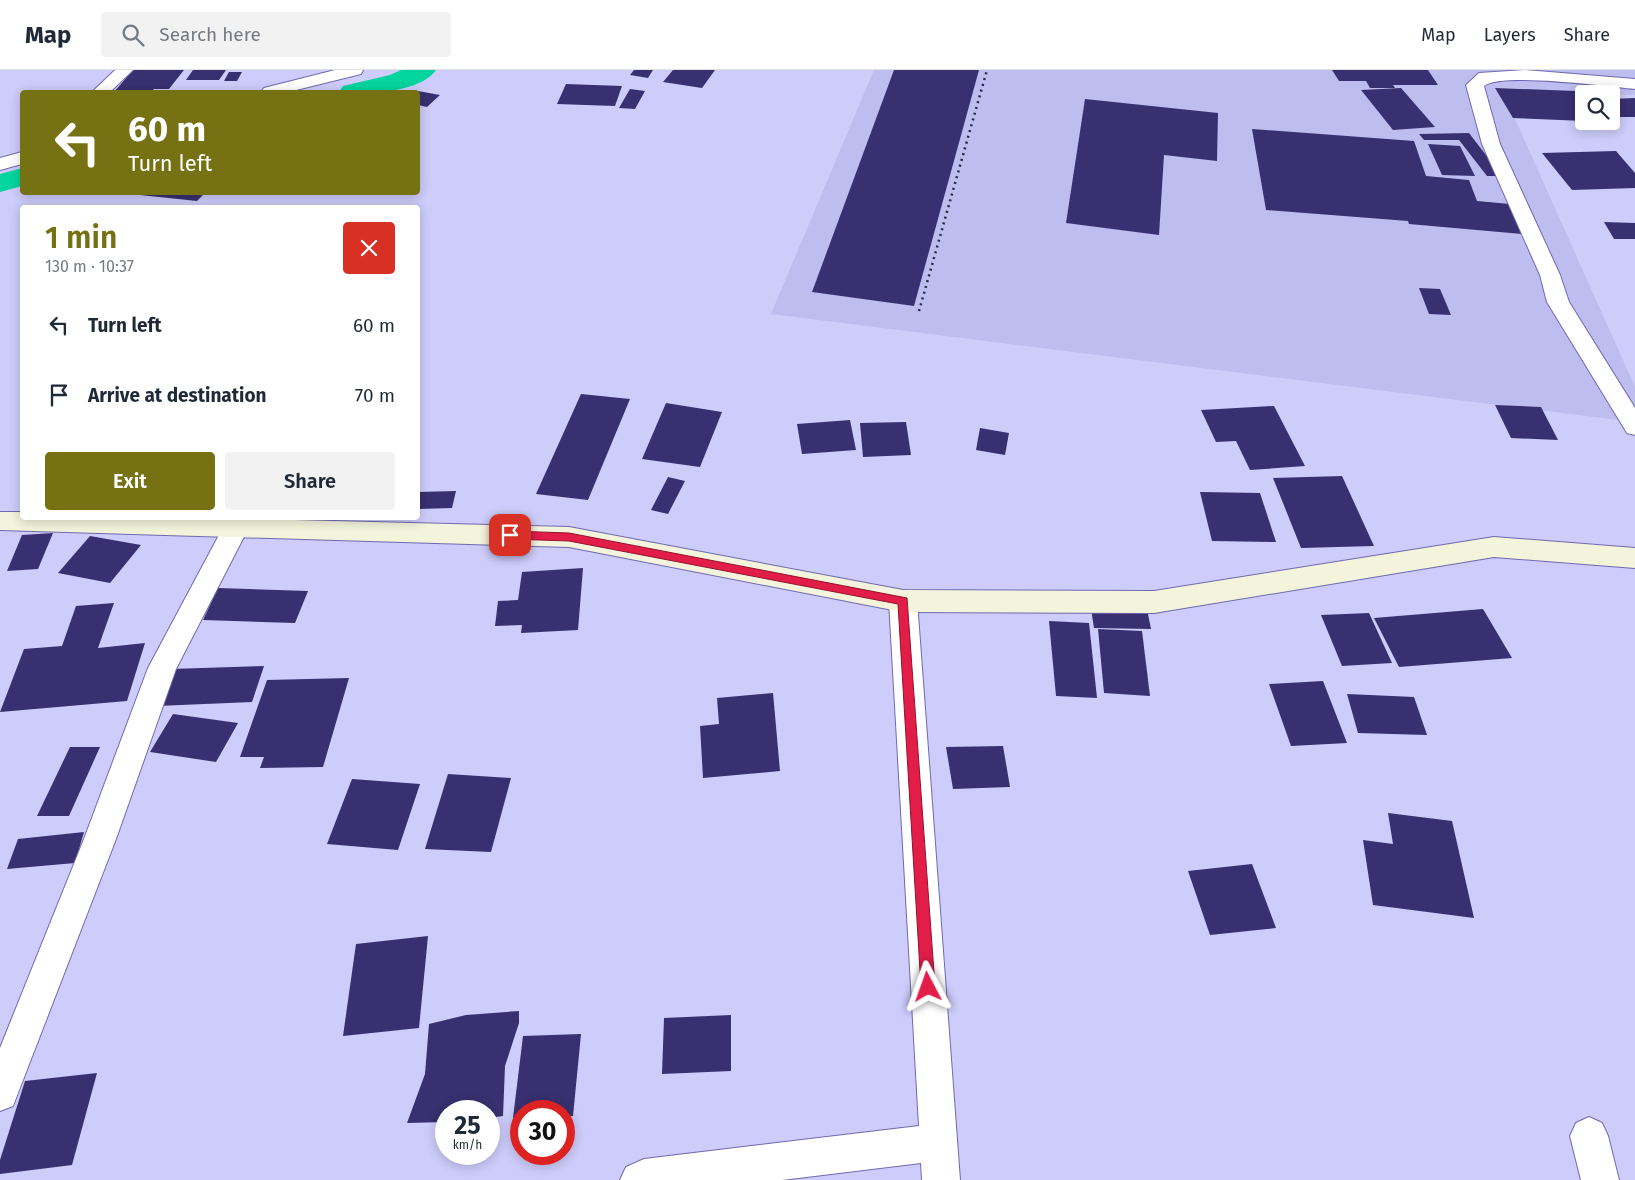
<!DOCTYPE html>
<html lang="en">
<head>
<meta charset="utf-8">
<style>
	:root { --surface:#fff; --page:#f2f2f3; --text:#1f2937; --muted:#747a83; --line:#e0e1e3; --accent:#767112 }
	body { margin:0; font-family:"Fira Sans",sans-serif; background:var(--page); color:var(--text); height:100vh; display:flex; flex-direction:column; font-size:19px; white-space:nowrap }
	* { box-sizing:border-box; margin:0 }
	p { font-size:16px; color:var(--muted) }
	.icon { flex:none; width:28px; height:28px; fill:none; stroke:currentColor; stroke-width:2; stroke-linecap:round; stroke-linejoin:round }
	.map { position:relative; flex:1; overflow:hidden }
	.details { position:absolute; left:20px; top:135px; width:400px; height:315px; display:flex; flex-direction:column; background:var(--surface); border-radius:5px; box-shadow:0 2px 12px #0003 }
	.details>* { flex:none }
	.hud { position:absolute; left:20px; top:20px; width:400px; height:105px; border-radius:5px; box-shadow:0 2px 12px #0003; background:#767112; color:#fff; overflow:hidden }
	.fabs { position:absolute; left:1575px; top:15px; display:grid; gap:10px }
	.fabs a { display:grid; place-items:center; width:45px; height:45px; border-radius:5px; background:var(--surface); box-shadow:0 2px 12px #0003; font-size:25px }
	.speed { position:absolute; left:435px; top:1030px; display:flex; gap:10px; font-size:25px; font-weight:700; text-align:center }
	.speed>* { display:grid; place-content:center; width:65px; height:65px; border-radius:50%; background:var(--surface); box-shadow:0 2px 12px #0003; line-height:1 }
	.speed small { font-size:12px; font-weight:400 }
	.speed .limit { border:8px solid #d22; background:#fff; color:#111 }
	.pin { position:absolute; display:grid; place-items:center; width:42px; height:42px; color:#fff; margin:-21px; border-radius:10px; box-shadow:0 2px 8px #0006 }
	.me { position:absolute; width:55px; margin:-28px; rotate:356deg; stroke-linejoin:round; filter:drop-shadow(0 0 4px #0008) }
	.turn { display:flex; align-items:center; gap:18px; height:105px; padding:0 25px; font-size:22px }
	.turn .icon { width:65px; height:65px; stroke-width:2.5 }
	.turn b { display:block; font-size:35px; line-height:42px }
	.round { display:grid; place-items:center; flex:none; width:52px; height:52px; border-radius:5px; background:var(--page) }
	.summary { display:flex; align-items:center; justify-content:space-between; height:85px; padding:0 25px }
	h1 { font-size:30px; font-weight:600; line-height:38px; color:var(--accent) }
	.cta { display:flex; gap:10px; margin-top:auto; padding:10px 25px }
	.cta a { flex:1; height:58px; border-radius:5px; background:var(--accent); color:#fff; font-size:20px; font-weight:600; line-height:58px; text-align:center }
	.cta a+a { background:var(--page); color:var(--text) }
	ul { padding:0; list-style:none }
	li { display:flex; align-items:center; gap:15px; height:70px; padding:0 25px }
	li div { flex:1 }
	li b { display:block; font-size:19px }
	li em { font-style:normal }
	header { display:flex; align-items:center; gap:30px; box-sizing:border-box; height:70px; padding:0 25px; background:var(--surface); border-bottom:1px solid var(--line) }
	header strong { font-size:24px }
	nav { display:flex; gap:28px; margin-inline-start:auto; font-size:18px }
	.search { width:350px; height:45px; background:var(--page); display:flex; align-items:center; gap:12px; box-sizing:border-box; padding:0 18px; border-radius:5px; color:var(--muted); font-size:19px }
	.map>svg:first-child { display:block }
	.built { fill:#bebdef }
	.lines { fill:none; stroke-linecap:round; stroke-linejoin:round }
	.canal { fill:#04d49d; fill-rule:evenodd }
	.building { fill:#383070 }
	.street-casing { stroke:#6f6ab0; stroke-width:2 }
	.secondary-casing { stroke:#6f6ab0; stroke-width:2 }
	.street { fill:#fff; fill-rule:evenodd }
	.secondary { fill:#f4f3db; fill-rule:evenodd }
	.rail { stroke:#2a2644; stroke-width:2.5; stroke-dasharray:2 4; stroke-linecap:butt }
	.route { fill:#e11d48; stroke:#92132f }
</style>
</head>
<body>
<header>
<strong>Map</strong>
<div class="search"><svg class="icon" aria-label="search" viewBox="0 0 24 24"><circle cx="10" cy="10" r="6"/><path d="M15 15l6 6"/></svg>Search here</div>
<nav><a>Map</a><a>Layers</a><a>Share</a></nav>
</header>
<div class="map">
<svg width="1635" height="1110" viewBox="0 0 1635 1110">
	<rect width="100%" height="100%" fill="#cdccfa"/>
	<polygon class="built" points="874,0 1635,0 1635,25 1503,22 1635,317 1635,352 771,244"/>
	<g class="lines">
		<g class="canal">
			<path d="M401,0H436C420,23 365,25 339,22L343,16L390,5Z"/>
			<polygon points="22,98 22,116 0,122 0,104"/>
		</g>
	</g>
	<g class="building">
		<polygon points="133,0 184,0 169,19 154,19 151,22 114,22"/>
		<polygon points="193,0 226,0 219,10 186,10"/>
		<polygon points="634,0 653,0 648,8 630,5"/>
		<polygon points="673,0 715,0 702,18 663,12"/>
		<polygon points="894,0 979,0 914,236 812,222"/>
		<polygon points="1332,0 1428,0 1438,15 1393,15 1395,18 1370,18 1366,11 1339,11"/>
		<polygon points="229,2 242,2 237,11 224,11"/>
		<polygon points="566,14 622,16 615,36 557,34"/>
		<polygon points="1401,18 1435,57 1393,60 1361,20"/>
		<polygon points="1495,18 1602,22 1604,24 1584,24 1584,51 1513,48"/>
		<polygon points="630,19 645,21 635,39 619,38"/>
		<polygon points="411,20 418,21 440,25 427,37 418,35 418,22 408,22"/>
		<polygon points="1635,28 1635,47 1616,47 1611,42 1611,29"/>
		<polygon points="1085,29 1218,43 1217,91 1164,85 1159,165 1066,153"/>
		<polygon points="1252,59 1414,71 1426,106 1469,110 1477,131 1510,134 1522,164 1409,154 1408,151 1266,140"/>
		<polygon points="1469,63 1502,106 1487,106 1459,70 1424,70 1419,64"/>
		<polygon points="1428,74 1460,76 1475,106 1442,105"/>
		<polygon points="1616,81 1635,103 1635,118 1572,120 1542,83"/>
		<polygon points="142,122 206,122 197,131 140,125"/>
		<polygon points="1604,152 1635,153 1635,169 1614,169"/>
		<polygon points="1419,218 1440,219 1451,245 1429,244"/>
		<polygon points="581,324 630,329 588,430 536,424"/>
		<polygon points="666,333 722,342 700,397 642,389"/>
		<polygon points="1495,335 1541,337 1558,370 1511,368"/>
		<polygon points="1274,336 1305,396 1250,400 1236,371 1216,372 1201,340"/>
		<polygon points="850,350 856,380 802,384 797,354"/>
		<polygon points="906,352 911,385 863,387 860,353"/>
		<polygon points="980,358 1009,363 1005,385 976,380"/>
		<polygon points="1342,406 1374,476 1301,478 1273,408"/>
		<polygon points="668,407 685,411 668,444 651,440"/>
		<polygon points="456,421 452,438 418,439 418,422"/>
		<polygon points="1200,422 1260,423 1276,472 1212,471"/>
		<polygon points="53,463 38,499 7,501 22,465"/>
		<polygon points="90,466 141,475 110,513 58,503"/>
		<polygon points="583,498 578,560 521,563 522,555 495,556 498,531 518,530 522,502"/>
		<polygon points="218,518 308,521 295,553 203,550"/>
		<polygon points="1090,532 1146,534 1151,559 1094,558"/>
		<polygon points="114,533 98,578 145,573 127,631 0,642 24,579 62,576 76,536"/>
		<polygon points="1483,539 1512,588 1399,597 1374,548"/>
		<polygon points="1369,543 1392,593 1342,596 1321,545"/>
		<polygon points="1049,551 1089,553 1097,628 1056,626"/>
		<polygon points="1098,559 1142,561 1150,626 1104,623"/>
		<polygon points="264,596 252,632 157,636 171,599"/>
		<polygon points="349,608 323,697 260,698 264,687 240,687 267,610"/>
		<polygon points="1323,611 1347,673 1291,676 1269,614"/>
		<polygon points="773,623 780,701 703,708 700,656 719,654 717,628"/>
		<polygon points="1347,624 1414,627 1427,665 1358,663"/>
		<polygon points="173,644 238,653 216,692 150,682"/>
		<polygon points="1003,676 1010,717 953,719 946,677"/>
		<polygon points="70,677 100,677 69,746 37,746"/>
		<polygon points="448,704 511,708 491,782 425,779"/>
		<polygon points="352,709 420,714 398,780 327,774"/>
		<polygon points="1388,743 1452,751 1474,848 1373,835 1363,770 1393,774"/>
		<polygon points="84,762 75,793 7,799 18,769"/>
		<polygon points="1252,794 1276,858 1210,865 1188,801"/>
		<polygon points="428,866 419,958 343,966 356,874"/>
		<polygon points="519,941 519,953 505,996 503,1046 489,1048 489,1041 446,1041 446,1052 407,1053 425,1004 429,954 466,945"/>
		<polygon points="731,945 731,1001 662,1004 664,948"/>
		<polygon points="581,964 573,1046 564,1047 564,1041 521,1041 521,1048 513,1048 523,966"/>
		<polygon points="97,1003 72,1095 0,1104 0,1090 25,1011"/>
	</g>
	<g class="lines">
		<defs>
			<g id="street">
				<polygon points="115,0 133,0 110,22 92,22"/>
				<polygon points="335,0 363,0 361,4 288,22 261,22 264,18"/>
				<path d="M1525,0L1635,9V19C1608,17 1502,2 1484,16L1500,74L1560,205L1569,232L1635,338V365L1627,363L1547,232L1540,205L1482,74L1466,15L1479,3Z"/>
				<polygon points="22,82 22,94 0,100 0,88"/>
				<polygon points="236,448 245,450 249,457 176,599 116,769 18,1023 13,1036 0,1041 0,978 84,769 148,598 227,450"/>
				<polygon points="903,520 913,523 917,531 960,1110 922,1110 921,1093 782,1110 620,1110 626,1097 644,1089 919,1056 889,531 893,523"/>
				<polygon points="1589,1047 1602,1053 1608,1066 1619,1110 1581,1110 1570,1066 1576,1053"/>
			</g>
			<polygon id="secondary" points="0,442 22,442 22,448 215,448 569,457 903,520 1154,521 1494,467 1635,478 1635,498 1494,487 1154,543 903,542 569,477 0,460"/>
		</defs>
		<use href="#street" class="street-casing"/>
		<use href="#secondary" class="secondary-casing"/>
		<use href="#street" class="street"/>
		<use href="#secondary" class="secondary"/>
		<polyline class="rail" points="919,241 987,0"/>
	</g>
	<polygon class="route" points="510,461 569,463 907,528 935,917 933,922 928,924 923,922 921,917 898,534 569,471 510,469 505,465"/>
</svg>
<div class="fabs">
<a><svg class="icon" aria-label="search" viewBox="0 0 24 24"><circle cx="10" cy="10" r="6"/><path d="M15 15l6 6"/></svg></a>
</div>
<div class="speed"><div>25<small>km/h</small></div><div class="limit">30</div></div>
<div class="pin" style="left:510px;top:465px;background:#d93025"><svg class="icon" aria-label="arrive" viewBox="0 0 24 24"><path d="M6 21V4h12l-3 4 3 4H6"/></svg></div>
<svg class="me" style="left:928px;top:917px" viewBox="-20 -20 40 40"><path d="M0-17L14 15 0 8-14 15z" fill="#e11d48" stroke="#fff" stroke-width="4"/></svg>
<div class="hud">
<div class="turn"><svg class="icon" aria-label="left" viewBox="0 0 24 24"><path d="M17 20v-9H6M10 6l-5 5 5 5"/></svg><div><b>60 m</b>Turn left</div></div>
</div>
<section class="details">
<div class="summary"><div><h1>1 min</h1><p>130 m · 10:37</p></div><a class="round" style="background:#d93025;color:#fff"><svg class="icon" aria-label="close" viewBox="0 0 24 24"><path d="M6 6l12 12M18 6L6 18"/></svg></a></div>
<ul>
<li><svg class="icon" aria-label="left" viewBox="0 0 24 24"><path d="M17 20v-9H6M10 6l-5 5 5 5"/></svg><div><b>Turn left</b></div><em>60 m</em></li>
<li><svg class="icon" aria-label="arrive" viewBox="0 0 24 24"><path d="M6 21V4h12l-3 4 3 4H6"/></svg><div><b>Arrive at destination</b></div><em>70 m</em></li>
</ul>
<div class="cta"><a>Exit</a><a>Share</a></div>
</section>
</div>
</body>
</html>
